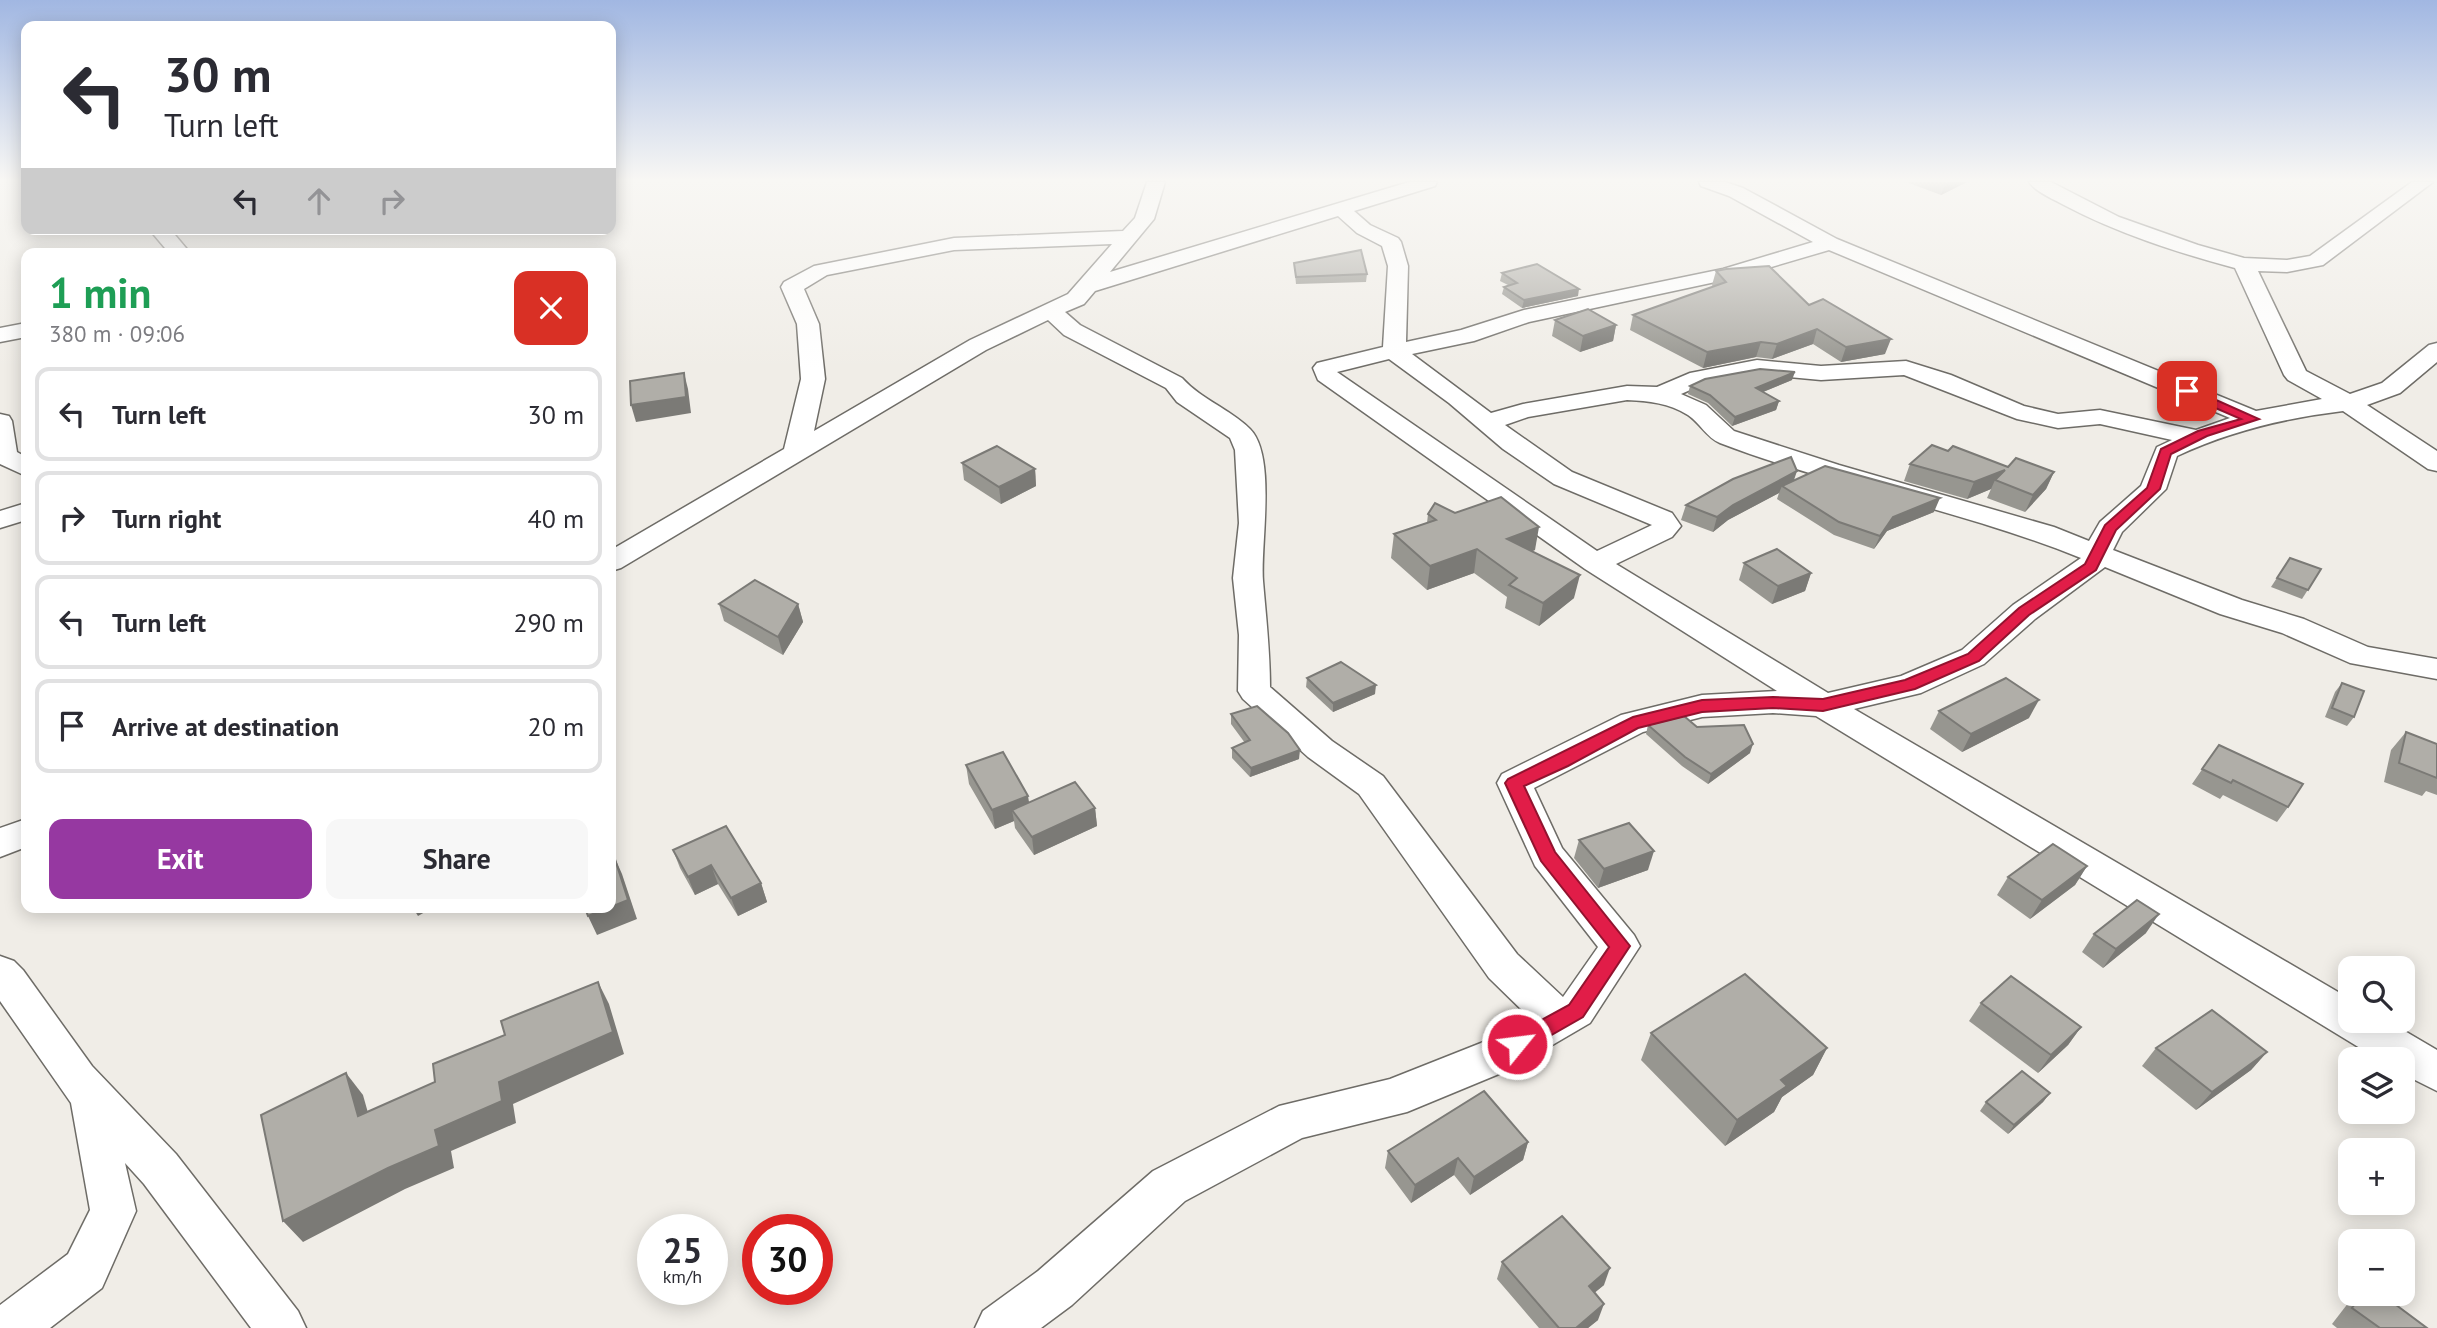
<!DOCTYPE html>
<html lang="en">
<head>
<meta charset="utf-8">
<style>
	:root { --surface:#fff; --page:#f7f7f7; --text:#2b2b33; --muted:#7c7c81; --line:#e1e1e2; --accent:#9638a1 }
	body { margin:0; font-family:"PT Sans",sans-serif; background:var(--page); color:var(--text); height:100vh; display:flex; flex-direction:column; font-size:26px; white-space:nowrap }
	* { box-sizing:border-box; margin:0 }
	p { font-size:23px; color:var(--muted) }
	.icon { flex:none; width:38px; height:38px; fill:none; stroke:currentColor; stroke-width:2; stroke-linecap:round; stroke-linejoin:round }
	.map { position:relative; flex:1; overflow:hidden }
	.details { position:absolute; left:21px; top:248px; width:595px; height:665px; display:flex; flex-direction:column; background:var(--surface); border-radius:14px; box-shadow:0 4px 18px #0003 }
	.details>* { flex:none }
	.guide { position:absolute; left:21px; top:21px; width:595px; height:214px; border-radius:14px; box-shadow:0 4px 18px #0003; background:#fff; color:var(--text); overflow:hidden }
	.buttons { position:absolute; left:2338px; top:956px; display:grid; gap:14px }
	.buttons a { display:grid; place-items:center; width:77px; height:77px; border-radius:14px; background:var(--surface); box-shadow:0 4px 18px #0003; font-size:35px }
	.speed { position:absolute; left:637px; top:1214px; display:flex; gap:14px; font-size:35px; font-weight:700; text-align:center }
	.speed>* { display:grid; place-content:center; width:91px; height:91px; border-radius:50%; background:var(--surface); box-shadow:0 4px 18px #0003; line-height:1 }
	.speed small { font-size:18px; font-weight:400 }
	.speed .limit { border:10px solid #d22; background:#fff; color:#111 }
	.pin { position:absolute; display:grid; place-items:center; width:60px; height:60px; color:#fff; margin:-30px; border-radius:14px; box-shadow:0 4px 10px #0006 }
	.me { position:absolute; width:77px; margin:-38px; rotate:61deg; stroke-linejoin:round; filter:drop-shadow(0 0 5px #0008) }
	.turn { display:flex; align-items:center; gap:24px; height:147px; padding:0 28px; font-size:32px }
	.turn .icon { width:91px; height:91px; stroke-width:2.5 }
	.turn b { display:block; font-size:49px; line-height:60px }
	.lanes { display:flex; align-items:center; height:66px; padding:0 28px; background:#0003; justify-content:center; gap:35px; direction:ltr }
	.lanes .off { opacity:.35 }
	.round { display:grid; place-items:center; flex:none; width:74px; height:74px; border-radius:14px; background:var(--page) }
	.head { display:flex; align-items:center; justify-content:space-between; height:119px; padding:0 28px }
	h1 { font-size:42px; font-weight:600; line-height:52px; color:#1e9e55 }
	.action { display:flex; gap:14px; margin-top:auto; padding:14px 28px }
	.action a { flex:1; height:80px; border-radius:14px; background:var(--accent); color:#fff; font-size:28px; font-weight:600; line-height:80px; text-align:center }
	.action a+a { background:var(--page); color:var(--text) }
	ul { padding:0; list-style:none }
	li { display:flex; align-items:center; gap:21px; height:94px; margin:0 14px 10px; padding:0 14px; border:4px solid var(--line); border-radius:14px }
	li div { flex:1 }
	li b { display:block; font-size:26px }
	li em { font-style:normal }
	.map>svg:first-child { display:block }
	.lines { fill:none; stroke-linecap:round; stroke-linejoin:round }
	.minor-casing { stroke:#6e6c67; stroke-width:3 }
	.minor { fill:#fff; fill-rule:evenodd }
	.wall { fill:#979690 }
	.shaded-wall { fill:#7b7a76 }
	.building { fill:#b0aea8; stroke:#7b7a76; stroke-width:2 }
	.route { fill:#e11d48; stroke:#92132f; stroke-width:2 }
</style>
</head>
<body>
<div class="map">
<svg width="2437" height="1328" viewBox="0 0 2437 1328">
	<rect width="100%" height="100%" fill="#f0ede7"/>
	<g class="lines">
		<defs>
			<g id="minor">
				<path d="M1147,182H1165L1154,219L1110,272L1409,182H1437L1435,186L1354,211L1370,225L1398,238L1401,242L1408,266L1406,342L1461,330L1524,310L1723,269L1813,242L1729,196L1701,186L1699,182H1725L1743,188L1837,239L2256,411L2322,399L2288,380L2284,375L2235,268C2176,252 2119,234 2064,205C2053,199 2036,192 2029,182H2051L2119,217L2198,245L2244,258L2287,260L2310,256L2412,182H2433L2323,265L2287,272L2258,271L2306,371L2350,394L2382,383L2429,345L2437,343V362L2400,393L2367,405L2437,451V471L2428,469L2343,411C2285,418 2230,431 2177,456L2166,489L2122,532L2113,550L2242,600L2304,619L2368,647L2437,659V679L2350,663L2282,633L2220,614L2105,567L2035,619L1984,664L1921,693L1854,709L2350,999V1020H2386L2437,1050V1091L2403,1074V1059H2378L1816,716L1773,713L1702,717L1643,732L1534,788L1562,848L1634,935L1640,946L1590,1023L1511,1069L1407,1112L1302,1138L1185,1201L1072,1305L1041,1328H975L983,1311L1038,1271L1153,1171L1279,1106L1390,1079L1481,1043L1529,1017L1489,978L1359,794L1308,757L1243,699L1238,691L1239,635L1233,578L1239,523L1235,450L1230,438L1177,402L1166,388L1064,335L1048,320L986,350L621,568L611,571V550L784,449L801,379L797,324L781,287L784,282L814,266L954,238L1123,231L1135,218ZM1338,216L1357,233L1382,246L1388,266L1383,347L1317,363L1313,368L1318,380L1585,569L1777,691L1702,695L1621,715L1502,774L1497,783L1535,866L1598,947L1563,997L1517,954L1383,776L1332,741L1270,687C1270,651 1266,617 1263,581C1260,546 1277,456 1250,429C1230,409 1202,400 1182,378L1080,325L1065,312L1084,304L1095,291ZM1112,244L1068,294L970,340L814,431L825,379L819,324L804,289L827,275L954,250ZM1829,250L2230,418L2196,430L2100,410L2058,414L2024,406L1951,375L1906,361L1821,366L1757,360L1690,373L1657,387L1627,386L1523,404L1491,413L1412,354L1474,341L1529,322L1734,278ZM1389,359L1449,403L1503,449L1554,484L1652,525L1597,551L1337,372ZM1757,374L1821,380L1904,375L2017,419L2058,428L2100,424L2172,440L2157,447L2141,486L2100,522L2089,541L2054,527L1839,465L1734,431L1706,405L1681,394L1704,384ZM1627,400C1649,401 1669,403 1688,415C1700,423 1707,438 1720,443C1838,488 1964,511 2081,558L2013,605L1962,650L1901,676L1828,693L1616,564L1672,537L1681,526L1672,513L1572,472L1505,425L1528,417Z"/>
				<polygon points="149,229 170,229 191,254 170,254"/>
				<polygon points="26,323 26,337 0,342 0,328"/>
				<polygon points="0,414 9,416 12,421 17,452 26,457 26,476 0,464"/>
				<polygon points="26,503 26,520 0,528 0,511"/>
				<polygon points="26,819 26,847 0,857 0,828"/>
				<polygon points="0,956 14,961 23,970 92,1066 176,1154 298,1311 306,1328 251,1328 144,1184 125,1163 136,1211 102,1288 50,1328 0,1328 0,1305 68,1254 90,1210 71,1103 0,1001"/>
			</g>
		</defs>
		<use href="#minor" class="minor-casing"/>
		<use href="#minor" class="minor"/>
	</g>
	<g class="wall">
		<polygon points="1906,182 1967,182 1941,195"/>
		<polygon points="1294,263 1367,274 1366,282 1296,284"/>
		<polygon points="1716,271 1809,305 1885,354 1841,362 1813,344 1772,359 1756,357 1703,368 1630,330 1633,315 1713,287 1712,285"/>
		<polygon points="1502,273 1578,296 1522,308 1502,294 1504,287 1508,285 1500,281"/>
		<polygon points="1555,320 1616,325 1613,341 1580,352 1552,336"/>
		<polygon points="1792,380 1763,392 1779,401 1776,410 1732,426 1708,403 1688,394 1690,386"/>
		<polygon points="1948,451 2008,467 2054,472 2046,489 2025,512 1987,498 1991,489 1967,499 1904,481 1910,464"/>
		<polygon points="962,463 1035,469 1036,486 1001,504 964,480"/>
		<polygon points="1794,480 1934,512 1887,531 1874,549 1834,535 1777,499 1779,493 1728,520 1713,532 1681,520 1686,505"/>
		<polygon points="1428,514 1535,550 1532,551 1574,598 1539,626 1505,608 1507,597 1474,573 1427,590 1391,558 1394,534 1427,523"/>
		<polygon points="2290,558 2321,569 2302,599 2271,587"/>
		<polygon points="1744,563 1811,573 1805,591 1772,604 1739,580"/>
		<polygon points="719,604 798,604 803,622 783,655 724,621"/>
		<polygon points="1307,678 1375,694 1333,712 1306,687"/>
		<polygon points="2342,683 2354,717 2347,726 2325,717 2335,692"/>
		<polygon points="1939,711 2029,718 1962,752 1930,729"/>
		<polygon points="1231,714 1299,759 1250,777 1232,758 1232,748 1245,743 1231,724"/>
		<polygon points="1648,725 1697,727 1750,753 1708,784 1682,766 1646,734"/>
		<polygon points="2406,732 2437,744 2437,795 2426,791 2422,796 2384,782 2391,750"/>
		<polygon points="2219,745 2288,807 2277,822 2223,795 2220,799 2192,784"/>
		<polygon points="966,765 1029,802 1095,808 1097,826 1034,855 1015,828 1014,821 995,829 969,784"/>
		<polygon points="1579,840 1648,870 1598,888 1574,858"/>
		<polygon points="673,850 761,883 767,902 738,916 718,884 695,895 680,868"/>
		<polygon points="2087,866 2075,885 2030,919 1997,895 2008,877"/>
		<polygon points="2146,933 2103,968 2082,952 2094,934"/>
		<polygon points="1981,1003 2081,1027 2068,1045 2038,1073 1969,1021"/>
		<polygon points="1651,1033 1827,1048 1813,1075 1782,1097 1774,1112 1725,1146 1641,1060"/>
		<polygon points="2156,1048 2267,1052 2251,1070 2196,1110 2142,1066"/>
		<polygon points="2050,1093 2043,1102 2008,1134 1980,1111 1986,1102"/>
		<polygon points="1528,1142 1523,1160 1470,1195 1454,1175 1411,1203 1385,1168 1388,1151"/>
		<polygon points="1502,1262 1604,1285 1594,1293 1598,1320 1588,1328 1539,1328 1497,1279"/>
		<polygon points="2359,1293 2380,1293 2427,1328 2337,1328 2332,1324 2349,1302"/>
	</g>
	<g class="shaded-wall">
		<polygon points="1950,182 1967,182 1941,195 1945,184"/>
		<polygon points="1579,289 1578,296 1522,308 1524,300"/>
		<polygon points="1616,325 1613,341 1580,352 1583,336"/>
		<polygon points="1817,329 1813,344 1772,359 1777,344"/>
		<polygon points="1891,339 1885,354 1841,362 1846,347"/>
		<polygon points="1761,342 1756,357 1703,368 1707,352"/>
		<polygon points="1795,372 1792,380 1753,396 1756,388"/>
		<polygon points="684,373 688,389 691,413 636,422 631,405"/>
		<polygon points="1779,401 1776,410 1732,426 1735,417"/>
		<polygon points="1035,469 1036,486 1001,504 999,487"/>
		<polygon points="2005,470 1995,480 1991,489 1967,499 1974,482"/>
		<polygon points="1797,471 1792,486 1782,486 1779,493 1728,520 1713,532 1717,517 1733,505"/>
		<polygon points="2054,472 2046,489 2025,512 2033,495"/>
		<polygon points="1940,498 1934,512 1887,531 1874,549 1880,536 1893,517"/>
		<polygon points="1539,527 1535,550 1503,562 1507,539"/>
		<polygon points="1477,549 1474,573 1427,590 1430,566"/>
		<polygon points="1811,573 1805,591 1772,604 1778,586"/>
		<polygon points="1580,575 1574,598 1539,626 1543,603"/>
		<polygon points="798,604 803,622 783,655 778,637"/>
		<polygon points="1376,685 1375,694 1333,712 1333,703"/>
		<polygon points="2039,700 2029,718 1962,752 1971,734"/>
		<polygon points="1753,744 1750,753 1708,784 1711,774"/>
		<polygon points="1300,750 1299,759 1250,777 1251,768"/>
		<polygon points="1028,796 1031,814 1012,810 1014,821 995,829 992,810"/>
		<polygon points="1095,808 1097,826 1034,855 1032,837"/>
		<polygon points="1654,851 1648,870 1598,888 1604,869"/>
		<polygon points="614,856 622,874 637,919 597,935 588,916 608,908 611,908"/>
		<polygon points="711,865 718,884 695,895 688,877"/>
		<polygon points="2087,866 2075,885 2030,919 2042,900"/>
		<polygon points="761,883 767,902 738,916 731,898"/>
		<polygon points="413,908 432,908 418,916"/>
		<polygon points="2159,914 2146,933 2103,968 2116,949"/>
		<polygon points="598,982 609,1004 624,1054 513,1104 516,1123 451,1151 454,1168 405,1189 303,1242 283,1221 435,1130 499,1082"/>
		<polygon points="2081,1027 2068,1045 2038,1073 2051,1055"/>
		<polygon points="1827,1048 1813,1075 1782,1097 1774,1112 1725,1146 1737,1120 1781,1080"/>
		<polygon points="2267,1052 2251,1070 2196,1110 2212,1092"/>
		<polygon points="346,1073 363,1095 375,1138 358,1116"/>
		<polygon points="2050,1093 2043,1102 2008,1134 2014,1125"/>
		<polygon points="1528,1142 1523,1160 1470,1195 1474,1177"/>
		<polygon points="1458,1158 1454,1175 1411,1203 1415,1185"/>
		<polygon points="1610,1268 1604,1285 1582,1303 1589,1286"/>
		<polygon points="1604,1304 1598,1320 1588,1328 1576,1328"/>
	</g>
	<g class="building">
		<polygon points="1361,250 1367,274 1296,277 1294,263"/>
		<polygon points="1537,264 1579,289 1524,300 1504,287 1517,283 1502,273"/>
		<polygon points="1769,266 1809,305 1823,299 1891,339 1846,347 1817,329 1777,344 1761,342 1707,352 1633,315 1726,282 1716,271 1726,269"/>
		<polygon points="1588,309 1616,325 1583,336 1555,320"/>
		<polygon points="1760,369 1795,372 1756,388 1779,401 1735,417 1710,395 1690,386 1705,379"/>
		<polygon points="684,373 686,397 631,405 630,381"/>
		<polygon points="1932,445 1948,451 1953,446 2008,467 2016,458 2054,472 2033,495 1995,480 2005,470 1974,482 1910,464"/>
		<polygon points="997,446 1035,469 999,487 962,463"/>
		<polygon points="1791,457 1797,471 1733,505 1717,517 1686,505 1733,479"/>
		<polygon points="1825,466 1940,498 1893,517 1880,536 1839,522 1782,486"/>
		<polygon points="1501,497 1539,527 1507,539 1580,575 1543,603 1509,585 1517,578 1477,549 1430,566 1394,534 1436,520 1428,514 1435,503 1455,513"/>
		<polygon points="1777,549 1811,573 1778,586 1744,563"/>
		<polygon points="2290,558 2321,569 2308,590 2277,578"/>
		<polygon points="755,580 798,604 778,637 719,604"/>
		<polygon points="1341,662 1376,685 1333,703 1307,678"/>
		<polygon points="2006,678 2039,700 1971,734 1939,711"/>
		<polygon points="2342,683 2364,691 2354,717 2332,708"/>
		<polygon points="1257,706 1288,733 1300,750 1251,768 1232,748 1250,740 1231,714"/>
		<polygon points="1684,716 1697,727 1744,725 1753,744 1711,774 1685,757 1648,725"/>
		<polygon points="2406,732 2437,744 2437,778 2399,763"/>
		<polygon points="2219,745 2303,784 2288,807 2233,780 2231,783 2202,769"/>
		<polygon points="1003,752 1028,796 992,810 966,765"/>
		<polygon points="1075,782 1095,808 1032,837 1012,810"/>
		<polygon points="1629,823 1654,851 1604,869 1579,840"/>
		<polygon points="726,826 761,883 731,898 711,865 688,877 673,850"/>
		<polygon points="2053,844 2087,866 2042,900 2008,877"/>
		<polygon points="614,856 628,900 611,907 611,857"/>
		<polygon points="2137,900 2159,914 2116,949 2094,934"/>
		<polygon points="585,908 608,908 588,916"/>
		<polygon points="1745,974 1827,1048 1781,1080 1787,1086 1737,1120 1651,1033"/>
		<polygon points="2011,976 2081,1027 2051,1055 1981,1003"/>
		<polygon points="598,982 613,1032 499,1082 502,1101 435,1130 439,1146 388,1168 283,1221 261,1115 346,1073 358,1116 435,1082 433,1064 505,1035 501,1021"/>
		<polygon points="2212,1010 2267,1052 2212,1092 2156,1048"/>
		<polygon points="2022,1071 2050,1093 2014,1125 1986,1102"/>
		<polygon points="1484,1091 1528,1142 1474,1177 1458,1158 1415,1185 1388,1151"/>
		<polygon points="1562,1216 1610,1268 1589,1286 1604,1304 1576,1328 1559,1328 1502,1262"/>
		<polygon points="2363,1293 2380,1293 2427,1328 2380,1328 2352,1308"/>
	</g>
	<linearGradient id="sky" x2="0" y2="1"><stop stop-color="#a1b7e2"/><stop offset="0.49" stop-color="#f8f7f4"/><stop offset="1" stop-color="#f8f7f4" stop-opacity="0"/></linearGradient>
	<rect width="2437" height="368" fill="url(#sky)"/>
	<polygon class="route" points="2187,387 2259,419 2207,436 2171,454 2160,489 2116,530 2096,570 2029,615 1979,661 1915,689 1823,711 1773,708 1702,712 1638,728 1568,766 1524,786 1555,852 1630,946 1583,1017 1525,1050 1517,1053 1510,1050 1507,1044 1510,1037 1569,1005 1609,947 1541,861 1505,783 1508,779 1633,717 1702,700 1773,697 1823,699 1905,680 1968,654 2019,608 2085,564 2105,525 2147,488 2161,449 2198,431 2241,419 2183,394 2181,391"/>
</svg>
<div class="buttons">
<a><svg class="icon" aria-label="search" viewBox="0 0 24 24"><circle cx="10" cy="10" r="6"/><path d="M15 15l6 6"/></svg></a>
<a><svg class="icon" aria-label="layers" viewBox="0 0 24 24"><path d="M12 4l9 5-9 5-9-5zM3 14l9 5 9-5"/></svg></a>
<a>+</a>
<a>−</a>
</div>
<div class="speed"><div>25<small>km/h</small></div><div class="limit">30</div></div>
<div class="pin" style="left:2187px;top:391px;background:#d93025"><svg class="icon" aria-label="arrive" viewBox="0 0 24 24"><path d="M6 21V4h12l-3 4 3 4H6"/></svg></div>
<svg class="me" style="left:1517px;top:1044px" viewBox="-20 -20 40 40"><circle r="17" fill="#e11d48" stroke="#fff" stroke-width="3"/><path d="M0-11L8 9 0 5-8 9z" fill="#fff"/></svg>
<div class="guide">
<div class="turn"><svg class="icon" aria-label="left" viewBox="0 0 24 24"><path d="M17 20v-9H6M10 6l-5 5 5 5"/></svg><div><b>30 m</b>Turn left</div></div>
<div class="lanes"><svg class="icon" aria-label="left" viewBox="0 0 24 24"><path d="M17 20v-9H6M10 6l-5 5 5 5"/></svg><svg class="icon off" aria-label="ahead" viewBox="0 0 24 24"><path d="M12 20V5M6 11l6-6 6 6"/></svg><svg class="icon off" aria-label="right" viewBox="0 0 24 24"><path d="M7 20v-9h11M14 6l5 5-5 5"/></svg></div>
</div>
<section class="details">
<div class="head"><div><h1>1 min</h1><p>380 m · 09:06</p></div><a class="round" style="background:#d93025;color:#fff"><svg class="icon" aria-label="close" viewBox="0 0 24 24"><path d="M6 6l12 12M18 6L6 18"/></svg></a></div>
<ul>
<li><svg class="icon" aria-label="left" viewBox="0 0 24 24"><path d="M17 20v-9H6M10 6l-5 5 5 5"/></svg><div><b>Turn left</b></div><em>30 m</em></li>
<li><svg class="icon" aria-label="right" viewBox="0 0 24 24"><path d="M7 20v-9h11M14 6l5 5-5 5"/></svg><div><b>Turn right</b></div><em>40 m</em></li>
<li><svg class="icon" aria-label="left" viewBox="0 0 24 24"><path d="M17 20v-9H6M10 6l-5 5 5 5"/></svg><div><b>Turn left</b></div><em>290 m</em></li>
<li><svg class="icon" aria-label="arrive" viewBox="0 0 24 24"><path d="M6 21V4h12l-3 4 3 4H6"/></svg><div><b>Arrive at destination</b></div><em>20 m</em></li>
</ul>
<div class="action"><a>Exit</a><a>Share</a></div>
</section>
</div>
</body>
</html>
